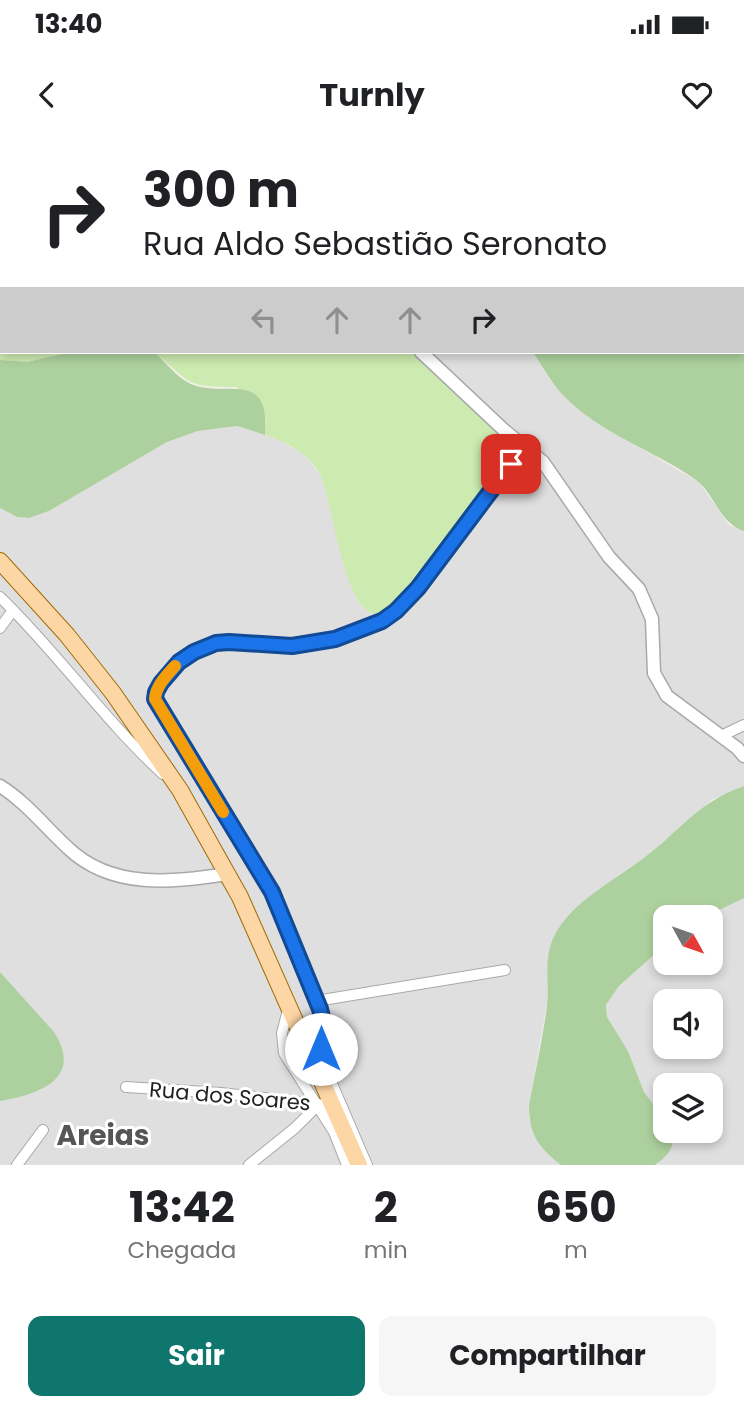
<!DOCTYPE html>
<html lang="pt">
<head>
<meta charset="utf-8">
<style>
	:root { --surface:#fff; --page:#f6f6f6; --text:#202124; --muted:#757577; --accent:#0f766e }
	body { margin:0; font-family:Poppins,sans-serif; background:var(--page); color:var(--text); height:100vh; display:flex; flex-direction:column; font-size:26px; white-space:nowrap }
	* { box-sizing:border-box; margin:0 }
	p { font-size:23px; color:var(--muted) }
	.icon { flex:none; width:38px; height:38px; fill:none; stroke:currentColor; stroke-width:2; stroke-linecap:round; stroke-linejoin:round }
	.map { position:relative; height:1025px; overflow:hidden }
	.details { display:flex; flex-direction:column; background:var(--surface); flex:1 }
	.details>* { flex:none }
	.top-card { position:absolute; left:0px; top:0px; width:746px; height:214px; box-shadow:0 4px 10px #0003; background:#fff; color:var(--text); overflow:hidden }
	.needle { width:46px; rotate:130deg }
	.tools { position:absolute; left:653px; top:765px; display:grid; gap:14px }
	.tools a { display:grid; place-items:center; width:70px; height:70px; border-radius:14px; background:var(--surface); box-shadow:0 4px 10px #0003; font-size:35px }
	.pin { position:absolute; display:grid; place-items:center; width:60px; height:60px; color:#fff; margin:-30px; border-radius:14px; box-shadow:0 4px 10px #0006 }
	.me { position:absolute; width:77px; margin:-38px; rotate:0deg; stroke-linejoin:round; filter:drop-shadow(0 0 5px #0008) }
	.turn { display:flex; align-items:center; gap:24px; height:147px; padding:0 28px; font-size:32px }
	.turn .icon { width:91px; height:91px; stroke-width:2.5 }
	.turn b { display:block; font-size:49px; line-height:60px }
	.lanes { display:flex; align-items:center; height:66px; padding:0 28px; background:#0003; justify-content:center; gap:35px; direction:ltr }
	.lanes .off { opacity:.35 }
	.eta { display:flex; justify-content:space-evenly; align-items:center; height:119px; text-align:center }
	.eta b { font-size:42px; font-weight:700; line-height:49px }
	.button { display:flex; gap:14px; margin-top:auto; padding:14px 28px }
	.button a { flex:1; height:80px; border-radius:14px; background:var(--accent); color:#fff; font-size:28px; font-weight:700; line-height:80px; text-align:center }
	.button a+a { background:var(--page); color:var(--text) }
	.status { display:flex; justify-content:space-between; align-items:center; height:49px; padding:0 35px; background:var(--surface); direction:ltr }
	.status svg { height:19px; fill:currentColor }
	header { display:flex; justify-content:space-between; align-items:center; height:91px; padding:0 28px; background:var(--surface); font-size:32px; font-weight:700 }
	.map>svg:first-child { display:block }
	.residential { fill:#e0dfdf; fill-rule:evenodd }
	.grass { fill:#cdebb0 }
	.forest { fill:#add19e }
	.wetland { fill:#c6e0d4 }
	.water { fill:#aad3df }
	.lines { fill:none; stroke-linecap:round; stroke-linejoin:round }
	.minor-casing { stroke:#a9a9a9; stroke-width:12 }
	.tertiary-casing { stroke:#a9a9a9; stroke-width:15 }
	.primary-casing { stroke:#a06b00; stroke-width:18 }
	.minor { stroke:#fff; stroke-width:10 }
	.tertiary { stroke:#fff; stroke-width:12 }
	.primary { stroke:#fcd6a4; stroke-width:16 }
	.route-casing { stroke:#114b97; stroke-width:18 }
	.route { stroke:#1a73e8; stroke-width:12 }
	.slow { stroke:#f59e0b; stroke-width:12 }
	.labels { text-anchor:middle; dominant-baseline:central; stroke-width:6; stroke-linejoin:round; paint-order:stroke }
	.street-label { font-size:21px; fill:#222; stroke:#fff }
	.district-label { font-size:28px; font-weight:bold; fill:#555; stroke:#fff }
</style>
</head>
<body>
<div class="status"><b>13:40</b><svg viewBox="0 0 49 12"><path d="M0 12V9h3v3zM5 12V6h3v6zM10 12V3h3v9zM15 12V0h3v12zM26 1h20v11H26zM47 4h2v5h-2z"/></svg></div>
<header><svg class="icon" aria-label="back" viewBox="0 0 24 24"><path d="M15 5l-7 7 7 7"/></svg>Turnly<svg class="icon" aria-label="heart" viewBox="0 0 24 24"><path d="M12 20l-8-8c-3-5 5-10 8-4 3-6 11-1 8 4z"/></svg></header>
<div class="map">
<svg width="744" height="1025" viewBox="0 0 744 1025">
	<rect width="100%" height="100%" fill="#f2efe9"/>
	<g class="residential">
		<polygon points="333,0 519,0 333,2"/>
		<polygon points="415,212 533,212 551,241 574,266 595,282 699,342 729,385 744,390 744,646 713,659 644,718 597,750 568,778 554,798 548,824 547,863 529,965 529,980 550,1016 561,1025 0,1025 0,961 35,952 18,854 0,832 0,368 17,377 29,378 49,371 167,302 198,291 237,286 280,300 306,316 322,337 327,353 426,224"/>
		<path d="M744,758V1025H655L658,1024L673,996L670,991L710,990V945H665V980L644,952L628,911L607,877L606,865L619,846L665,805V822H710V777H705ZM665,861H710V906H665Z"/>
	</g>
	<g class="grass">
		<polygon points="0,0 333,0 2,2 2,16"/>
		<polygon points="620,0 744,0 744,71 744,2 617,2"/>
		<polygon points="0,196 2,212 71,212 27,222 0,220"/>
		<path d="M154,212H415L498,290C512,313 509,322 497,345L402,460C395,466 388,473 379,474C342,478 333,353 318,331C306,312 286,302 265,295L266,281L236,247C184,247 192,243 154,212Z"/>
	</g>
	<g class="forest">
		<path d="M744,71V390L743,391C716,379 716,355 696,340C654,310 600,294 564,256C551,243 543,227 533,212H744Z"/>
		<path d="M71,212H154C166,222 177,238 191,244C226,259 270,227 265,295L237,286L198,291L167,302L49,371L29,378L17,377L0,368V220L27,222Z"/>
		<path d="M744,646V758L705,777H665V805L619,846L606,865L607,877L628,911L644,952L665,980V990L670,991C678,1005 667,1017 655,1025H561C538,1007 529,994 529,965C535,932 543,899 547,865C549,846 545,825 550,807C562,766 614,741 645,717C682,689 698,662 744,646Z"/>
		<path d="M0,832L54,892C84,939 39,954 0,961Z"/>
	</g>
	<polygon class="wetland" points="65,0 206,0 67,2"/>
	<polygon class="water" points="0,14 2,16 2,196 0,196"/>
	<g class="lines">
		<defs>
			<g id="minor">
				<polyline points="606,2 608,0"/>
				<path d="M0,457C58,513 104,580 163,634"/>
				<polyline points="0,488 13,470"/>
				<polyline points="721,596 744,585"/>
				<polyline points="316,861 505,830"/>
				<polyline points="289,866 282,893 284,913 334,992 347,1025"/>
				<polyline points="126,947 221,953 334,966"/>
				<polyline points="17,1025 43,990"/>
				<polyline points="249,1025 295,988 318,965"/>
				<path d="M367,1025L324,925L321,914L323,881L272,752L155,559C156,548 163,540 170,532C207,487 247,510 294,506C315,504 336,500 356,492C370,487 386,480 398,469C415,454 429,435 443,417C471,381 497,343 524,305"/>
			</g>
			<g id="tertiary">
				<polyline points="331,2 331,0"/>
				<polyline points="421,212 505,291 543,322 609,417 639,449 652,479 654,533 667,556 737,608 744,616"/>
				<path d="M0,646C26,662 45,687 68,708C112,750 172,742 228,734"/>
			</g>
			<polyline id="primary" points="0,421 67,495 113,553 180,650 240,757 359,1025"/>
		</defs>
		<use href="#minor" class="minor-casing"/>
		<use href="#tertiary" class="tertiary-casing"/>
		<use href="#primary" class="primary-casing"/>
		<use href="#minor" class="minor"/>
		<use href="#tertiary" class="tertiary"/>
		<use href="#primary" class="primary"/>
	</g>
	<g class="lines">
		<defs>
			<polyline id="route" points="321,909 323,881 320,869 272,752 155,559 156,552 161,543 179,522 194,512 216,503 229,502 292,506 335,499 382,481 396,471 418,448 511,324"/>
		</defs>
		<use href="#route" class="route-casing"/>
		<use href="#route" class="route"/>
		<path class="slow" d="M175,526C166,536 156,546 155,559L223,672"/>
	</g>
	<g class="labels">
		<g class="street-label">
			<text transform="translate(230 956) rotate(5)">Rua dos Soares</text>
		</g>
		<g class="district-label">
			<text x="103" y="995">Areias</text>
		</g>
	</g>
</svg>
<div class="tools">
<a><svg class="needle" viewBox="-14 -14 28 28"><path d="M0-13l5 13h-10z" fill="#e53935"/><path d="M0 13l5-13h-10z" fill="#757577"/></svg></a>
<a><svg class="icon" aria-label="sound" viewBox="0 0 24 24"><path d="M4 9h4l5-4v14l-5-4H4zM17 9q2 3 0 6"/></svg></a>
<a><svg class="icon" aria-label="layers" viewBox="0 0 24 24"><path d="M12 4l9 5-9 5-9-5zM3 14l9 5 9-5"/></svg></a>
</div>
<div class="pin" style="left:511px;top:324px;background:#d93025"><svg class="icon" aria-label="arrive" viewBox="0 0 24 24"><path d="M6 21V4h12l-3 4 3 4H6"/></svg></div>
<svg class="me" style="left:321px;top:909px" viewBox="-20 -20 40 40"><circle r="19" fill="#fff"/><path d="M0-13L10 11 0 6-10 11z" fill="#1a73e8"/></svg>
<div class="top-card">
<div class="turn"><svg class="icon" aria-label="right" viewBox="0 0 24 24"><path d="M7 20v-9h11M14 6l5 5-5 5"/></svg><div><b>300 m</b>Rua Aldo Sebastião Seronato</div></div>
<div class="lanes"><svg class="icon off" aria-label="left" viewBox="0 0 24 24"><path d="M17 20v-9H6M10 6l-5 5 5 5"/></svg><svg class="icon off" aria-label="ahead" viewBox="0 0 24 24"><path d="M12 20V5M6 11l6-6 6 6"/></svg><svg class="icon off" aria-label="ahead" viewBox="0 0 24 24"><path d="M12 20V5M6 11l6-6 6 6"/></svg><svg class="icon" aria-label="right" viewBox="0 0 24 24"><path d="M7 20v-9h11M14 6l5 5-5 5"/></svg></div>
</div>
</div>
<section class="details">
<div class="eta">
<div><b>13:42</b><p>Chegada</p></div>
<div><b>2</b><p>min</p></div>
<div><b>650</b><p>m</p></div>
</div>
<div class="button"><a>Sair</a><a>Compartilhar</a></div>
</section>
</body>
</html>
